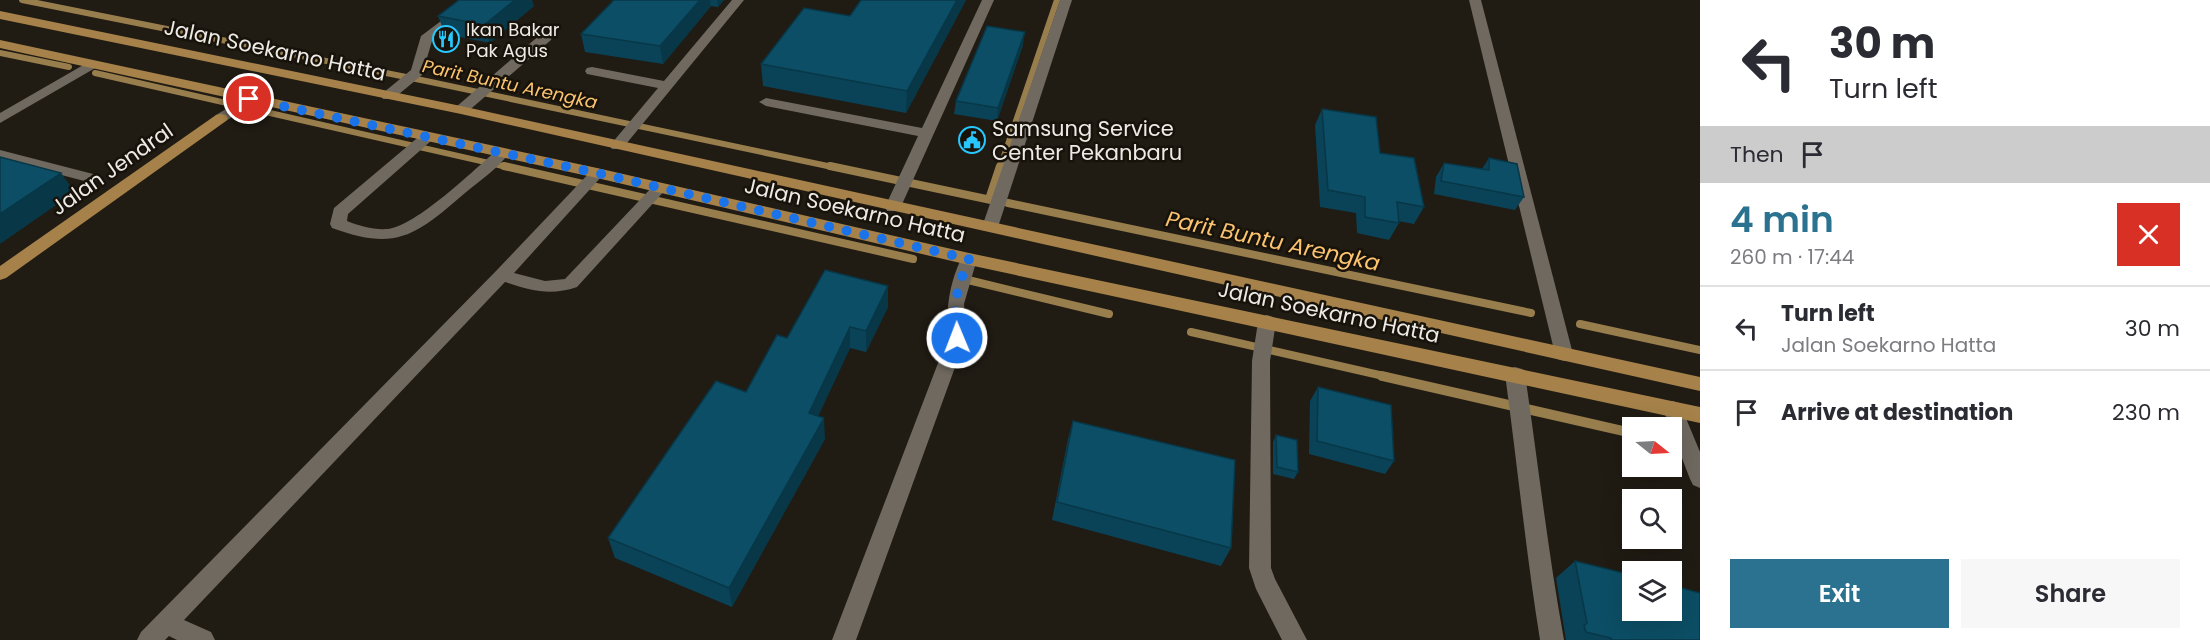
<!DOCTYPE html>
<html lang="en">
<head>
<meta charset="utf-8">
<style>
	:root { --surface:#fff; --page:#f7f7f7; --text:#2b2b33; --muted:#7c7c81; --line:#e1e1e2; --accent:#2a728f }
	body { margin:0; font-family:Poppins,sans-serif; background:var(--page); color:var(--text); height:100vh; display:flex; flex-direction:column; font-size:22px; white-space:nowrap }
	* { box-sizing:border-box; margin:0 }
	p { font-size:20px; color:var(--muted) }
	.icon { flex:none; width:33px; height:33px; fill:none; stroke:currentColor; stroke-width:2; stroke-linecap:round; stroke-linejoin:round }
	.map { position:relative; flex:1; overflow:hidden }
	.drawer { display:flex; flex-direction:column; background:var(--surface); width:510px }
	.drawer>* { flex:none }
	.hud { background:#fff; color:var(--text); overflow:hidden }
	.needle { width:39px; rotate:108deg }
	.tools { position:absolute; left:1622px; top:417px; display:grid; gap:12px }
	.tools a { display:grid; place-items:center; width:60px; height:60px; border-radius:0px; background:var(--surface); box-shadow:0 6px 24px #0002; font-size:30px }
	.pin { position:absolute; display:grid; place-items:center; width:51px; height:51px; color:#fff; margin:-26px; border:3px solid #fff; border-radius:50%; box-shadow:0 2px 6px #0007 }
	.me { position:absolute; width:66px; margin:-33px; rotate:359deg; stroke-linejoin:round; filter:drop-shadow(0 0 4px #0008) }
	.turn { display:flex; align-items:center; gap:21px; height:126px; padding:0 30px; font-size:27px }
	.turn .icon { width:78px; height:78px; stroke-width:2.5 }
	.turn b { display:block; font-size:42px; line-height:51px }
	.then { display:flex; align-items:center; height:57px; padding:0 30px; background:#0003; gap:12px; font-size:22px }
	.round { display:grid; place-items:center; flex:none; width:63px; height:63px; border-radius:0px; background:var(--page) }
	.head { display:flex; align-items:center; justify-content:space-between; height:102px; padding:0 30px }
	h1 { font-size:36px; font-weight:600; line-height:45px; color:var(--accent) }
	.button { display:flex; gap:12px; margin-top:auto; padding:12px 30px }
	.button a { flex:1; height:69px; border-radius:0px; background:var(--accent); color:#fff; font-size:24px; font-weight:600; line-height:69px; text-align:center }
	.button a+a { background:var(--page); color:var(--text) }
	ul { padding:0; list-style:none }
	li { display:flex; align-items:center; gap:18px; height:84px; padding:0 30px; border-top:2px solid var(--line) }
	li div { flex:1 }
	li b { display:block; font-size:22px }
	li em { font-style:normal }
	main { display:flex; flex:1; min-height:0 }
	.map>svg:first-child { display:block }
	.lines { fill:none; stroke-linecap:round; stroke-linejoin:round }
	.stream-far2 { stroke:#987d4d; stroke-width:6 }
	.stream-far1 { stroke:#987d4d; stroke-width:8 }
	.stream { stroke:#987d4d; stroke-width:10 }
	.minor { fill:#6f6960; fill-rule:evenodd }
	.major { fill:#a6824a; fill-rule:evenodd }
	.wall { fill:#0a4357 }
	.shaded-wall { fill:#083747 }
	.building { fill:#0c4e65; stroke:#083747; stroke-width:1.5 }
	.route { stroke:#1a73e8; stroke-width:10; stroke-dasharray:0 18 }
	.labels { text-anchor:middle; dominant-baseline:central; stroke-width:5; stroke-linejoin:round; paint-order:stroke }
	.far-poi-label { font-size:18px; fill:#eeeae5; stroke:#17120a; text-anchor:start }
	.far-water-label { font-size:18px; font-style:italic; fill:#fcc370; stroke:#17120a }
	.street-label { font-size:21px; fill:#eeeae5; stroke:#17120a }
	.poi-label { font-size:21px; fill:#eeeae5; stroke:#17120a; text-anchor:start }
	.water-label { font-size:22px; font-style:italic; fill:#fcc370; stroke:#17120a }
</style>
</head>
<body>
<main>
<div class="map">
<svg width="1700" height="640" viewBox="0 0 1700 640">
	<rect width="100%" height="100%" fill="#201b13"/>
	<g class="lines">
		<g class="stream-far2">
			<polyline points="22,0 426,81 837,168"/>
			<polyline points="0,53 69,67"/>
			<polyline points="95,73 511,168"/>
			<polyline points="1000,168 1057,0"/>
		</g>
		<g class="stream-far1">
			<polyline points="504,166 913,259"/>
			<polyline points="830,166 991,200"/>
			<polyline points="989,199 1000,166"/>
			<polyline points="1008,203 1531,313"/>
			<polyline points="968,280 1109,314"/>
			<polyline points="1580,324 1700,350"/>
			<polyline points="1191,332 1388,377"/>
		</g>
		<polyline class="stream" points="1382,376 1632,433"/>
		<g class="minor">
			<polygon points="469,0 483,0 432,41 422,75 393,99 383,99 381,96 383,93 411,70 421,36"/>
			<polygon points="732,0 744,0 622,149 612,149 610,146 612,143 658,88 587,74 585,71 587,68 592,67 664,81"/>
			<polygon points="982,0 994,0 899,211 887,211 885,207 918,136 766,106 759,102 766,98 922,128"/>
			<polygon points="1060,0 1072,0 998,227 996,231 984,231 982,227"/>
			<polygon points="1469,0 1481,0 1573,354 1571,359 1564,361 1557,359 1555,354"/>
			<polygon points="546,33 552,37 551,40 466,113 456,113 454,110 456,107 541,34"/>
			<polygon points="92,60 99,64 97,67 0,123 0,113"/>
			<polygon points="249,95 256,99 254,102 226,121 216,121 214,118 216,115"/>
			<path d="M427,133L434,137L432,140L348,214L347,221C360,226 373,230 388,229C416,226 474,170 497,150L502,149L509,153C498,169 479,181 465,193C416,235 397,252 332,228L330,224L334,208L422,134Z"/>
			<polygon points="0,150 97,175 100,178 92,183 0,159"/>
			<path d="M597,168L605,173L602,176L514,273L545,281L565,279L654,185H664L667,188L577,287C551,296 531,291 505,282L184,620L211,632L215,640H177L169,636L165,640H137L141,632L496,271L592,170Z"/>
			<path d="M969,253L975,255L977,259L964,304L966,337L856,640H832L948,337C946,308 949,285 961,259L963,255Z"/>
			<polygon points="1267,315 1273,317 1276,322 1270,361 1271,568 1275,579 1307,640 1282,640 1256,589 1249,568 1252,361 1258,322 1261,317"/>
			<path d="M1515,367L1522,369L1525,374C1538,463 1548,552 1564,640H1540C1526,552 1517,463 1505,374L1508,369Z"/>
			<polygon points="1673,401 1680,404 1700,452 1700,488 1693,485 1690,479 1663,409 1666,404"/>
		</g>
		<g class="major">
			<polygon points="0,11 461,106 1700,377 1700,391 461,114 0,19"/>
			<polygon points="0,40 597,168 969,253 1700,407 1700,423 969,265 597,178 0,48"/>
			<polygon points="221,114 226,115 228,118 226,121 6,278 0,280 0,266 216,115"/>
		</g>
	</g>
	<g class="wall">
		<polygon points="614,0 724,0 718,7 711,6 663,64 585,52 581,34"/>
		<polygon points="861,0 966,0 906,113 763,86 761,64 850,16"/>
		<polygon points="534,6 490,43 445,34 438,16"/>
		<polygon points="1023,45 997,121 954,114 956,101"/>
		<polygon points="1322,109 1380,153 1424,207 1414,224 1398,221 1399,223 1389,240 1357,233 1356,213 1320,207 1315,125"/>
		<polygon points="1489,158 1524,197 1515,210 1434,194 1436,177 1444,163 1482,169"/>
		<polygon points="888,307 866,352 850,348 818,416 825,439 732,607 615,558 608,538 746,392 787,338"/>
		<polygon points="1318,387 1394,461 1385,474 1309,454 1310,401"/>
		<polygon points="1073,421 1231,548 1221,566 1052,520 1068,439"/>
		<polygon points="1276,435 1298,472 1294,479 1273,474 1273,442"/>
		<polygon points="1575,561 1700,640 1566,640 1556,578"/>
	</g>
	<g class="shaded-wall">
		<polygon points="515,0 532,0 534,6 490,43 484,25"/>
		<polygon points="700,0 710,0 711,6 663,64 660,46"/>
		<polygon points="717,0 724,0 718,7"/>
		<polygon points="957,0 966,0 906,113 907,91"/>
		<polygon points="1025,32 1023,45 997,121 998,108"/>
		<polygon points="61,173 75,192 0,244 0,214"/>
		<polygon points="888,286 888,307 866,352 866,331"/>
		<polygon points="850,327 850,348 810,434 809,413"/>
		<polygon points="824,418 825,439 732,607 729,588"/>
	</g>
	<g class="building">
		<polygon points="459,0 515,0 484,25 438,16"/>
		<polygon points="614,0 700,0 660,46 581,34"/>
		<polygon points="861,0 957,0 907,91 761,64 804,8 850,16"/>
		<polygon points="987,26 1025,32 998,108 956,101"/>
		<polygon points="1322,109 1376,117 1380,153 1414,158 1424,207 1397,202 1399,223 1365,217 1365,197 1328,190"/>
		<polygon points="0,157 61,173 0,214"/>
		<polygon points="1489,158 1517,164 1524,197 1441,181 1444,163 1489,170"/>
		<polygon points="825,270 888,286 866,331 850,327 809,413 824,418 729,588 608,538 716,381 746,392 777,335 787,338"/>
		<polygon points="1318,387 1391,405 1394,461 1317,441"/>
		<polygon points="1073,421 1235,460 1231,548 1057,502"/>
		<polygon points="1276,435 1297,440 1298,472 1277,467"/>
		<polygon points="1575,561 1632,575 1632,610 1671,610 1671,585 1700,593 1700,640 1611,640 1611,638 1586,632 1584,626 1587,623"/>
	</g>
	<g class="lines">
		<path class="route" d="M249,99L597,173L969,259C961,276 954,300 955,319C955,325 957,330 957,338"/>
	</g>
	<defs>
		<symbol id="restaurant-ring" viewBox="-11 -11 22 22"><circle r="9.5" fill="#17120a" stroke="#28c8ff" stroke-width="1.5"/><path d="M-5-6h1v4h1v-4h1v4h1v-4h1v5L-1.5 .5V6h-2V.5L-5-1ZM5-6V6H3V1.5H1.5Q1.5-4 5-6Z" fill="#28c8ff"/></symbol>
		<symbol id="civic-ring" viewBox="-11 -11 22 22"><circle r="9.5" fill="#17120a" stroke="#28c8ff" stroke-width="1.5"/><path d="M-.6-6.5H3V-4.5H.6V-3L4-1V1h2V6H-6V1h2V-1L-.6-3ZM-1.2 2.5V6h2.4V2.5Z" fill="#28c8ff"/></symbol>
	</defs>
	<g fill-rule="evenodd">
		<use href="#restaurant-ring" x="431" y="24" width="30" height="30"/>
		<use href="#civic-ring" x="957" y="125" width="30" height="30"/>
	</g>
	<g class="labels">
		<g class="far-poi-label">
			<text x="466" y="29">Ikan Bakar<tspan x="466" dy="21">Pak Agus</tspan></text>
		</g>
		<g class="far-water-label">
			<text transform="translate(510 84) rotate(12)">Parit Buntu Arengka</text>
		</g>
		<g class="street-label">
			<text transform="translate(275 50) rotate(12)">Jalan Soekarno Hatta</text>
			<text transform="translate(112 169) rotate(-35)">Jalan Jendral</text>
			<text transform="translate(855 210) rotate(13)">Jalan Soekarno Hatta</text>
			<text transform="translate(1329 312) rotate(12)">Jalan Soekarno Hatta</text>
		</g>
		<g class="poi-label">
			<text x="992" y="128">Samsung Service<tspan x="992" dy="24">Center Pekanbaru</tspan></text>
		</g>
		<g class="water-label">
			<text transform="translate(1273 241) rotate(12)">Parit Buntu Arengka</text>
		</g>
	</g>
</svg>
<div class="tools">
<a><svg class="needle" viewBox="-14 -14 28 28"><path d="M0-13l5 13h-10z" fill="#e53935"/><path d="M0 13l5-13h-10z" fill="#7c7c81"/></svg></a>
<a><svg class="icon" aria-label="search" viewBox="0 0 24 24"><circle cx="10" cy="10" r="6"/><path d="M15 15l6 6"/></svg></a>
<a><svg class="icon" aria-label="layers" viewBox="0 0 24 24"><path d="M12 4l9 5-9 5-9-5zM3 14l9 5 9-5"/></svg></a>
</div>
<div class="pin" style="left:249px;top:99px;background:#d93025"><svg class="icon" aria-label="arrive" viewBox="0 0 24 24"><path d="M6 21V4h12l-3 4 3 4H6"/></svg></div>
<svg class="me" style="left:957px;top:338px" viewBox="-20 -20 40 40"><circle r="17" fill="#1a73e8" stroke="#fff" stroke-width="3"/><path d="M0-11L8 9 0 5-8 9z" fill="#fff"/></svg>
</div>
<section class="drawer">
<div class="hud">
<div class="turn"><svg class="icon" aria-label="left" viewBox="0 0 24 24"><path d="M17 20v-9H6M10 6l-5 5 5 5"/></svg><div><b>30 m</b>Turn left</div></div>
<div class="then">Then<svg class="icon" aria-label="arrive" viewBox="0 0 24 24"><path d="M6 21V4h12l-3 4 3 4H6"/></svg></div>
</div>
<div class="head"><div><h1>4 min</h1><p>260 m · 17:44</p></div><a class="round" style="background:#d93025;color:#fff"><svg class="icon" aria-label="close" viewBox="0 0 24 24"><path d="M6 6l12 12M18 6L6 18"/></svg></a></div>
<ul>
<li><svg class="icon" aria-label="left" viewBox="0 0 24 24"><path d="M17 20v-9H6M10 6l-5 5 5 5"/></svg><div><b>Turn left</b><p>Jalan Soekarno Hatta</p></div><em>30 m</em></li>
<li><svg class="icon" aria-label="arrive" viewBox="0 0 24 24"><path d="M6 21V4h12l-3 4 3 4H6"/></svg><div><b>Arrive at destination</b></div><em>230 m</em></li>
</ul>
<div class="button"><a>Exit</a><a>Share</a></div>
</section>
</main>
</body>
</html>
